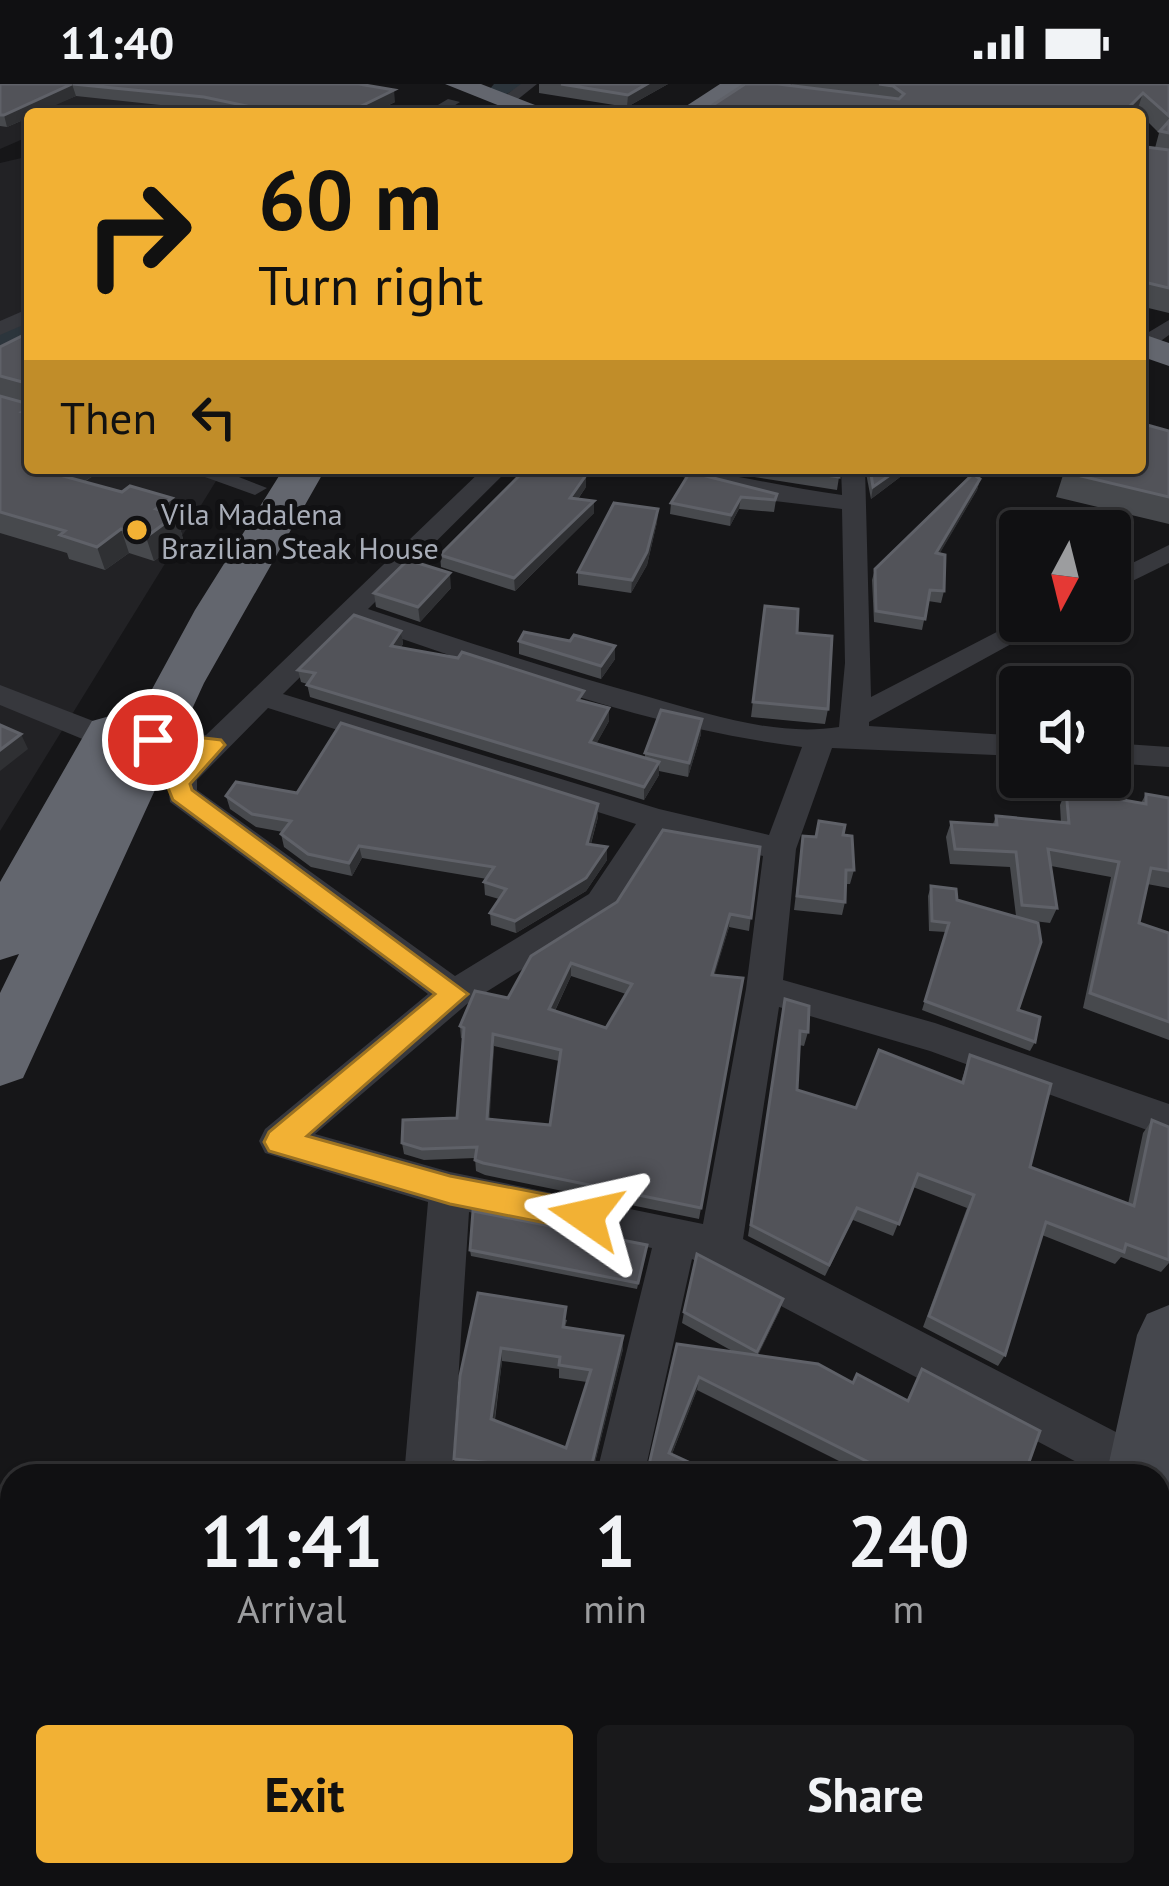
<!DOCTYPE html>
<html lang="en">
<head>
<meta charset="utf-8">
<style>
	:root { --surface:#101012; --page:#19191b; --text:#f1f3f6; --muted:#9c9d9f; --line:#303032; --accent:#f2b134 }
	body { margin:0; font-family:"PT Sans",sans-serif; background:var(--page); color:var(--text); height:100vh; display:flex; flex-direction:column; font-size:45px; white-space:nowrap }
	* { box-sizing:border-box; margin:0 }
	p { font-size:39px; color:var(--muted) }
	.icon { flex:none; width:66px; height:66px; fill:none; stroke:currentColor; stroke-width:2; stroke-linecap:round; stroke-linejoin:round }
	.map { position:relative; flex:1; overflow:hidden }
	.side { position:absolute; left:0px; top:1380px; width:1170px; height:423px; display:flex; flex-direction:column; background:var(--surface); border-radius:36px 36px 0 0; box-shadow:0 3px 9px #0004,0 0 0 3px var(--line) }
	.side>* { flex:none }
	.banner { position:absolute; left:24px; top:24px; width:1122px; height:366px; border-radius:12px; box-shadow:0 3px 9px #0004,0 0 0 3px var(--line); background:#f2b134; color:#111; overflow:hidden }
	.needle { width:78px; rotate:187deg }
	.fabs { position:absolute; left:999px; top:426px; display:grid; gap:24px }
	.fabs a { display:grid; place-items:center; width:132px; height:132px; border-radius:12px; background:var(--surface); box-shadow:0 3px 9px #0004,0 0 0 3px var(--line); font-size:60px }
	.pin { position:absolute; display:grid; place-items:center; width:102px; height:102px; color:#fff; margin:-51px; border:6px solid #fff; border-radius:50%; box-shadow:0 3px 12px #0007 }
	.me { position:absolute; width:132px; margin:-66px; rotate:281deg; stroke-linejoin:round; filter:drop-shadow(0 0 9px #0008) }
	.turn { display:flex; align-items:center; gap:42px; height:252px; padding:0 36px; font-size:54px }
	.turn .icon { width:156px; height:156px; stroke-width:2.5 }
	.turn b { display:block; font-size:84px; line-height:102px }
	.then { display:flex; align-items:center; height:114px; padding:0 36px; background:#0003; gap:24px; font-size:45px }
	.eta { display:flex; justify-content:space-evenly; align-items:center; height:204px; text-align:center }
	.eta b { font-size:72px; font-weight:700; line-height:84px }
	.action { display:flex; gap:24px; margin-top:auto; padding:24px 36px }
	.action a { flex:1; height:138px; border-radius:12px; background:var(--accent); color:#111; font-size:48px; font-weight:700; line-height:138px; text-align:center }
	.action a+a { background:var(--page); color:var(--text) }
	.status { display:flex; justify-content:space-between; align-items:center; height:84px; padding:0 60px; background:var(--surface); direction:ltr }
	.status svg { height:33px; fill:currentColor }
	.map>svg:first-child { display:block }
	.built { fill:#222225 }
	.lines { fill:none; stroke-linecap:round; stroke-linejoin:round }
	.river { fill:#2c353c; fill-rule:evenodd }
	.street { fill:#37383d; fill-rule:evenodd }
	.secondary { fill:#45474d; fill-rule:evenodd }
	.highway { fill:#63666e; fill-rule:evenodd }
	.wall { fill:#47494d; fill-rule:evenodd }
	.shaded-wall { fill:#2f3033 }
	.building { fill:#525359; stroke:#5f6168; stroke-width:3; fill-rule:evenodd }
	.route { fill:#f2b134; stroke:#9d7322; stroke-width:3 }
	.poi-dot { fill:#f2b134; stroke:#111113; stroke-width:4.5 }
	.labels { text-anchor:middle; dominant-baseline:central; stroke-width:10; stroke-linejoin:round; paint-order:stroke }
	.far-poi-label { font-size:30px; fill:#a8adb8; stroke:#111113; text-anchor:start }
</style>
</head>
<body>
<div class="status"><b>11:40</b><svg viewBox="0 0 49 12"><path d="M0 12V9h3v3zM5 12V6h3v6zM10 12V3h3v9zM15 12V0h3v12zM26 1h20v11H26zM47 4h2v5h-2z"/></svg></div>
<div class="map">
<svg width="1169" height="1802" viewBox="0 0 1169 1802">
	<rect width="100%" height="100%" fill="#161618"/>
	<g class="built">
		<polygon points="0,0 215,0 167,26 137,21 118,30 30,30 30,52 0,65"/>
		<polygon points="30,72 30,384 224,384 0,747 0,79"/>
	</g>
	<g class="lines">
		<g class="river">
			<polygon points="525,0 501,13 489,6 494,0"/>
			<polygon points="30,231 30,254 0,267 0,243"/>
		</g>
		<g class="street">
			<polygon points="521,0 537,0 512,20 502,20 502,14"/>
			<polygon points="448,15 460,18 441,30 423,30"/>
			<polygon points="30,224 30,238 0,251 0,237"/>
			<polygon points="1169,236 1169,251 1158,259 1144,259 1144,251"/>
			<polygon points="180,384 216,384 267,404 255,411"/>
			<path d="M484,384H510L368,525C461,556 554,587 649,613C708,630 777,653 839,643L845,579L842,425L758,415L652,384C715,384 779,403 842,411L841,384H865L871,613L1020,536L1053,537L869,638V642L1020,652V672L832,664L796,765L783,896L935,939L1169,1020V1054L930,967L779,923L743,1155L1168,1375V1409L1158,1413V1392H1103L692,1175L644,1392H596L652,1164L469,1128L452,1392H404L428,1118L265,1069L259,1057L265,1045L428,910L170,718L167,693L188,669L153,666L138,656L153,646L206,651ZM355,539C501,588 648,644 802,663L769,751L659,725L283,610ZM268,624L636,740L589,810L455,892L197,706V696ZM664,748L763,772L746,905L703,1140L450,1088L315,1050L467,920L613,828Z"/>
			<polygon points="1169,461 1169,479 1110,508 1110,490"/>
			<polygon points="0,601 119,647 123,654 119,661 97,661 0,621"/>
			<polygon points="1110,659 1169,663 1169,683 1110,679"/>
			<polygon points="246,1791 307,1791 302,1802 241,1802"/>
		</g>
		<g class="secondary">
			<polygon points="1169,1221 1169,1404 1158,1418 1158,1392 1106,1392 1137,1251 1147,1230"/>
			<polygon points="1010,1791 1092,1791 1089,1802 1007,1802"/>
		</g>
		<g class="highway">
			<polygon points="445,0 481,0 558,30 520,30"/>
			<polygon points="720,0 750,0 705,30 674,30"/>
			<polygon points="1140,249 1169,259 1169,282 1140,272"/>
			<polygon points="284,384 326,384 204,599 23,994 0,1002 0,909 19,870 0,876 0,798 92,637 110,632 132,642 195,526"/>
		</g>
	</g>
	<g class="wall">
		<polygon points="0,0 359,0 395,18 371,30 228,30 207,26 76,12 30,30 30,33 7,43 0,42"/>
		<polygon points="539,0 668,0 627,23 539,9"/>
		<polygon points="792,0 1169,0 1169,229 1140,222 1140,70 1155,64 1159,49 1140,30 713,21 792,2"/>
		<polygon points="30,248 30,384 105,384 84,398 122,408 172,414 183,455 154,477 129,469 105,486 69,475 67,469 0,449 0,263"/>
		<polygon points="1169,347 1169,440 1056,413 1064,388"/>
		<polygon points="696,384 839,384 839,393 837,406"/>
		<polygon points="865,384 912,384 871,415"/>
		<polygon points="980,395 977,406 939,470 944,507 941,519 928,517 922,546 874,538 872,496 875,485"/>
		<polygon points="586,403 578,415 594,429 515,507 441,483 440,471"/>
		<polygon points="777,410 774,428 739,425 730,442 670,430 671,419"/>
		<polygon points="658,425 657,438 647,481 631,509 578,501 578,488"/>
		<polygon points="451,504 420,538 376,523 374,509"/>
		<polygon points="765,522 797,549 828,625 825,640 751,633"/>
		<polygon points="401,547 403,560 401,563 609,624 609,637 596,660 645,674 645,669 701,650 688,693 659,687 659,691 644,716 310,613 307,600 301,598 298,586"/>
		<polygon points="519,557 570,557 615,562 615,575 601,595 519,570"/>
		<polygon points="1066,706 1141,719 1146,710 1169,714 1169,804 1147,800 1139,839 1169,849 1169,956 1083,924 1111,793 1051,782 1057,824 1050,839 1034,837 1018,926 1035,958 1030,967 922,926 946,848 929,847 928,812 931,802 957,816 1016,832 1010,783 950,780 946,753 951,738 993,740 996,732 1061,739 1060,721"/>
		<polygon points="297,709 598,733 591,760 607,763 607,776 586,807 516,849 491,841 490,829 499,815 485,811 484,798 487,795 362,774 352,792 311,783 284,763 281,750 283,748 256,743 230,725 226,712"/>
		<polygon points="843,751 854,786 850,800 846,800 845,818 842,831 794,826 803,752"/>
		<path d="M760,763L749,847L729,843L714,891L743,894L699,1135L485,1091L476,1087L475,1074L424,1076L404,1070L402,1059L457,1034L464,955L461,954L460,942ZM571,892L626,910L606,944L555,927ZM494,962L559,977L550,1041L489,1035Z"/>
		<polygon points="783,929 808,948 804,962 799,961 797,1006 856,1024 961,998 970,971 1030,1083 1128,1120 1143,1049 1152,1036 1169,1043 1169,1179 1161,1188 1121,1173 1115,1180 1042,1151 1005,1271 998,1282 923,1243 967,1124 913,1103 893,1152 853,1136 825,1192 748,1152"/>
		<polygon points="647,1161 637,1205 471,1172 470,1166"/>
		<path d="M478,1209L567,1236L565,1243L623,1265L594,1382L596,1386L648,1385L677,1260L734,1268L682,1239L684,1228L780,1226L758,1271L907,1316L922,1285L1024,1392H869L697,1306L672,1370L719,1392L489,1389L457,1386L454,1375ZM502,1277L559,1285V1294L587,1298L566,1364L495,1336Z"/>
		<polygon points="1169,1722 1169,1802 1153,1802 1154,1791 1158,1791 1159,1725"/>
	</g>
	<g class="shaded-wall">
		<polygon points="72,0 76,12 36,30 30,30 30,33 7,43 4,31"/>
		<polygon points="647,0 668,0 627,23 628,11"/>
		<polygon points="394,6 395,18 371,30 345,30"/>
		<polygon points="1143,9 1136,30 1122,30"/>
		<polygon points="60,384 105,384 61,412 52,389"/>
		<polygon points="900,384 912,384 871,415 873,403"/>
		<polygon points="586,391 586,403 570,426 570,414"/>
		<polygon points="980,395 977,406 933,481 936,469"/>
		<polygon points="741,413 739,425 730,442 731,431"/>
		<polygon points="172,414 183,455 154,477 146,453 156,425"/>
		<polygon points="594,417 594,429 515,507 514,494"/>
		<polygon points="658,425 657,438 647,481 631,509 632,496"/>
		<polygon points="121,445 129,469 105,486 97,463"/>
		<polygon points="450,489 451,504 420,538 418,523"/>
		<polygon points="401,547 403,560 393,574 391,562"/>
		<polygon points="615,562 615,575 601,595 601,582"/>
		<polygon points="609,624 609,637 590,671 590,658"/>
		<polygon points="702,635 701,650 688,693 689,679"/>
		<polygon points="21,650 28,665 0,687 0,666"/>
		<polygon points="659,678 659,691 644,716 644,703"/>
		<polygon points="598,720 598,733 587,773 587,760"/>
		<polygon points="359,762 362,774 352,792 349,779"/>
		<polygon points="607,763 607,776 586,807 516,849 515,837"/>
		<polygon points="730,830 729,843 711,903 712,891"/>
		<polygon points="571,879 571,892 550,937 549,925"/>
		<polygon points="493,950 494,962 489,1047 487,1035"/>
		<polygon points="783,1215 780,1226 754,1279 757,1268"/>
		<polygon points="623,1252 623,1265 592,1391 592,1380"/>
		<polygon points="501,1264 502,1277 493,1346 491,1335"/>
		<polygon points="699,1293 697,1306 668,1380 669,1369"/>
	</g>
	<g class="building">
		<polygon points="0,0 72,0 4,31 0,31"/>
		<polygon points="73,0 359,0 394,6 345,30 285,30 204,13"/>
		<polygon points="561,0 647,0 628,11"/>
		<polygon points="745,0 778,0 899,15 904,10 893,2 879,0 1169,0 1169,32 1143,9 1122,30 711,30 713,21"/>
		<polygon points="1169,37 1169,49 1160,47"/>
		<polygon points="1146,63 1169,66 1169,204 1140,197 1140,70"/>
		<polygon points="30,248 30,324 22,328 30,331 30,384 60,384 52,389 122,408 130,402 172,414 156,425 176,431 146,453 121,445 97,463 60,451 65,447 0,428 0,312 25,319 26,299 0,292 0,263"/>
		<polygon points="1140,339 1169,347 1169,413 1064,388 1068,384 1140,384"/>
		<polygon points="527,384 541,384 586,391 570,414 594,417 514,494 440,471"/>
		<polygon points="780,384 839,384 839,393"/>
		<polygon points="870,384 900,384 873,403"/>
		<polygon points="690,388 777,410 775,416 741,413 731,431 671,419"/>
		<polygon points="973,390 980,395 936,469 945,471 944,507 930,506 925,535 876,527 875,485"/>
		<polygon points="614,419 658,425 647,468 632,496 578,488"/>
		<polygon points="408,476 450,489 418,523 374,509"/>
		<polygon points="765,522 798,525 797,549 832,552 828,625 753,618"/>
		<polygon points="354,531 401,547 391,562 458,574 462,568 584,607 578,616 609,624 590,658 659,678 644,703 307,601 315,589 298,586"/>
		<polygon points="524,548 570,557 574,551 615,562 601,582 519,557"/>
		<polygon points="661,626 702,635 689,679 645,669"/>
		<polygon points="341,639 598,720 587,760 607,763 586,794 515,837 490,829 506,805 484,798 494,783 359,762 349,779 308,770 281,750 291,737 252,730 226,712 236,698 297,709"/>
		<polygon points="0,641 21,650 0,666"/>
		<polygon points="1066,706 1146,720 1146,710 1169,714 1169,787 1151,784 1139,839 1169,849 1169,938 1090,909 1119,778 1048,765 1057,824 1022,821 1016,768 955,765 951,738 997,741 996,732 1069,739"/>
		<polygon points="819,737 845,741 843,751 852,752 854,786 846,786 845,818 797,812 803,752 816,753"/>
		<path d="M663,746L760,763L751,834L730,830L712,891L743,894L701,1124L483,1079L475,1076L477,1063L422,1065L402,1059L403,1036L457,1034L464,944L460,942L475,907L508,914L531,872L617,818ZM571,879L632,900L606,944L549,925ZM493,950L561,966L550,1041L487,1035Z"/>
		<polygon points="931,802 956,805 957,816 1038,839 1041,858 1018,926 1040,933 1035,958 925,917 949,839 932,837"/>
		<polygon points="785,915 809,922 808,948 800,947 797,1006 856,1024 879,966 963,999 970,971 1051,1000 1030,1083 1134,1122 1152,1036 1169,1043 1169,1176 1126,1160 1124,1168 1046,1138 1005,1271 929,1232 974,1111 918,1090 899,1140 857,1124 829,1181 751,1141"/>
		<polygon points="473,1127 647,1161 638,1199 470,1166"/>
		<polygon points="697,1170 783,1215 757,1268 684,1228"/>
		<path d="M478,1209L566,1223L563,1243L623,1252L592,1380L596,1386L648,1385L677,1260L818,1280L853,1299L857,1290L908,1317L922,1285L1040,1347L1024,1392H881L884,1386L699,1293L669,1369L719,1392H487L493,1379L454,1375L460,1292ZM501,1264L560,1273L559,1281L591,1286L566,1364L491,1335Z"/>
		<polygon points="745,1791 986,1791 983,1802 743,1802"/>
	</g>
	<polygon class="route" points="153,648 221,656 225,661 190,700 192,706 468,910 307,1052 450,1092 586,1118 597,1122 601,1132 597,1143 586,1147 450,1120 269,1067 264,1058 269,1048 435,910 173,716 166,699 195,667 145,661 141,656"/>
	<circle class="poi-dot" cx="137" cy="446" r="12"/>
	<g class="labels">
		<g class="far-poi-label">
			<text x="161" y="429">Vila Madalena<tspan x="161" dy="34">Brazilian Steak House</tspan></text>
		</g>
	</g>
</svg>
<div class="fabs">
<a><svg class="needle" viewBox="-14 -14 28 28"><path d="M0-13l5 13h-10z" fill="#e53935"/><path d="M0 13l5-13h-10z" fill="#9c9d9f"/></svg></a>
<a><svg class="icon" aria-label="sound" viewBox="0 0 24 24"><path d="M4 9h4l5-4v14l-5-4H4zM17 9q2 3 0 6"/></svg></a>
</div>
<div class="pin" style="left:153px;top:656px;background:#d93025"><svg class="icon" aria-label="arrive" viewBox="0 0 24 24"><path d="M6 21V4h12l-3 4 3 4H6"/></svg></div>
<svg class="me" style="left:586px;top:1132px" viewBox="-20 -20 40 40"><path d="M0-17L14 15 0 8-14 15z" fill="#f2b134" stroke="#fff" stroke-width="4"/></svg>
<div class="banner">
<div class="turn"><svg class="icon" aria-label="right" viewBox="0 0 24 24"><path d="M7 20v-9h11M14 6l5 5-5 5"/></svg><div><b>60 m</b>Turn right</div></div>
<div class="then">Then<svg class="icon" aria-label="left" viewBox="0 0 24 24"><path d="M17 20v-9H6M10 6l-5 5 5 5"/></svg></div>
</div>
<section class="side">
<div class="eta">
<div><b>11:41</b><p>Arrival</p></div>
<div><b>1</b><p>min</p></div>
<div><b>240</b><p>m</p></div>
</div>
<div class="action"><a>Exit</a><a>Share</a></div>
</section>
</div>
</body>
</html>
